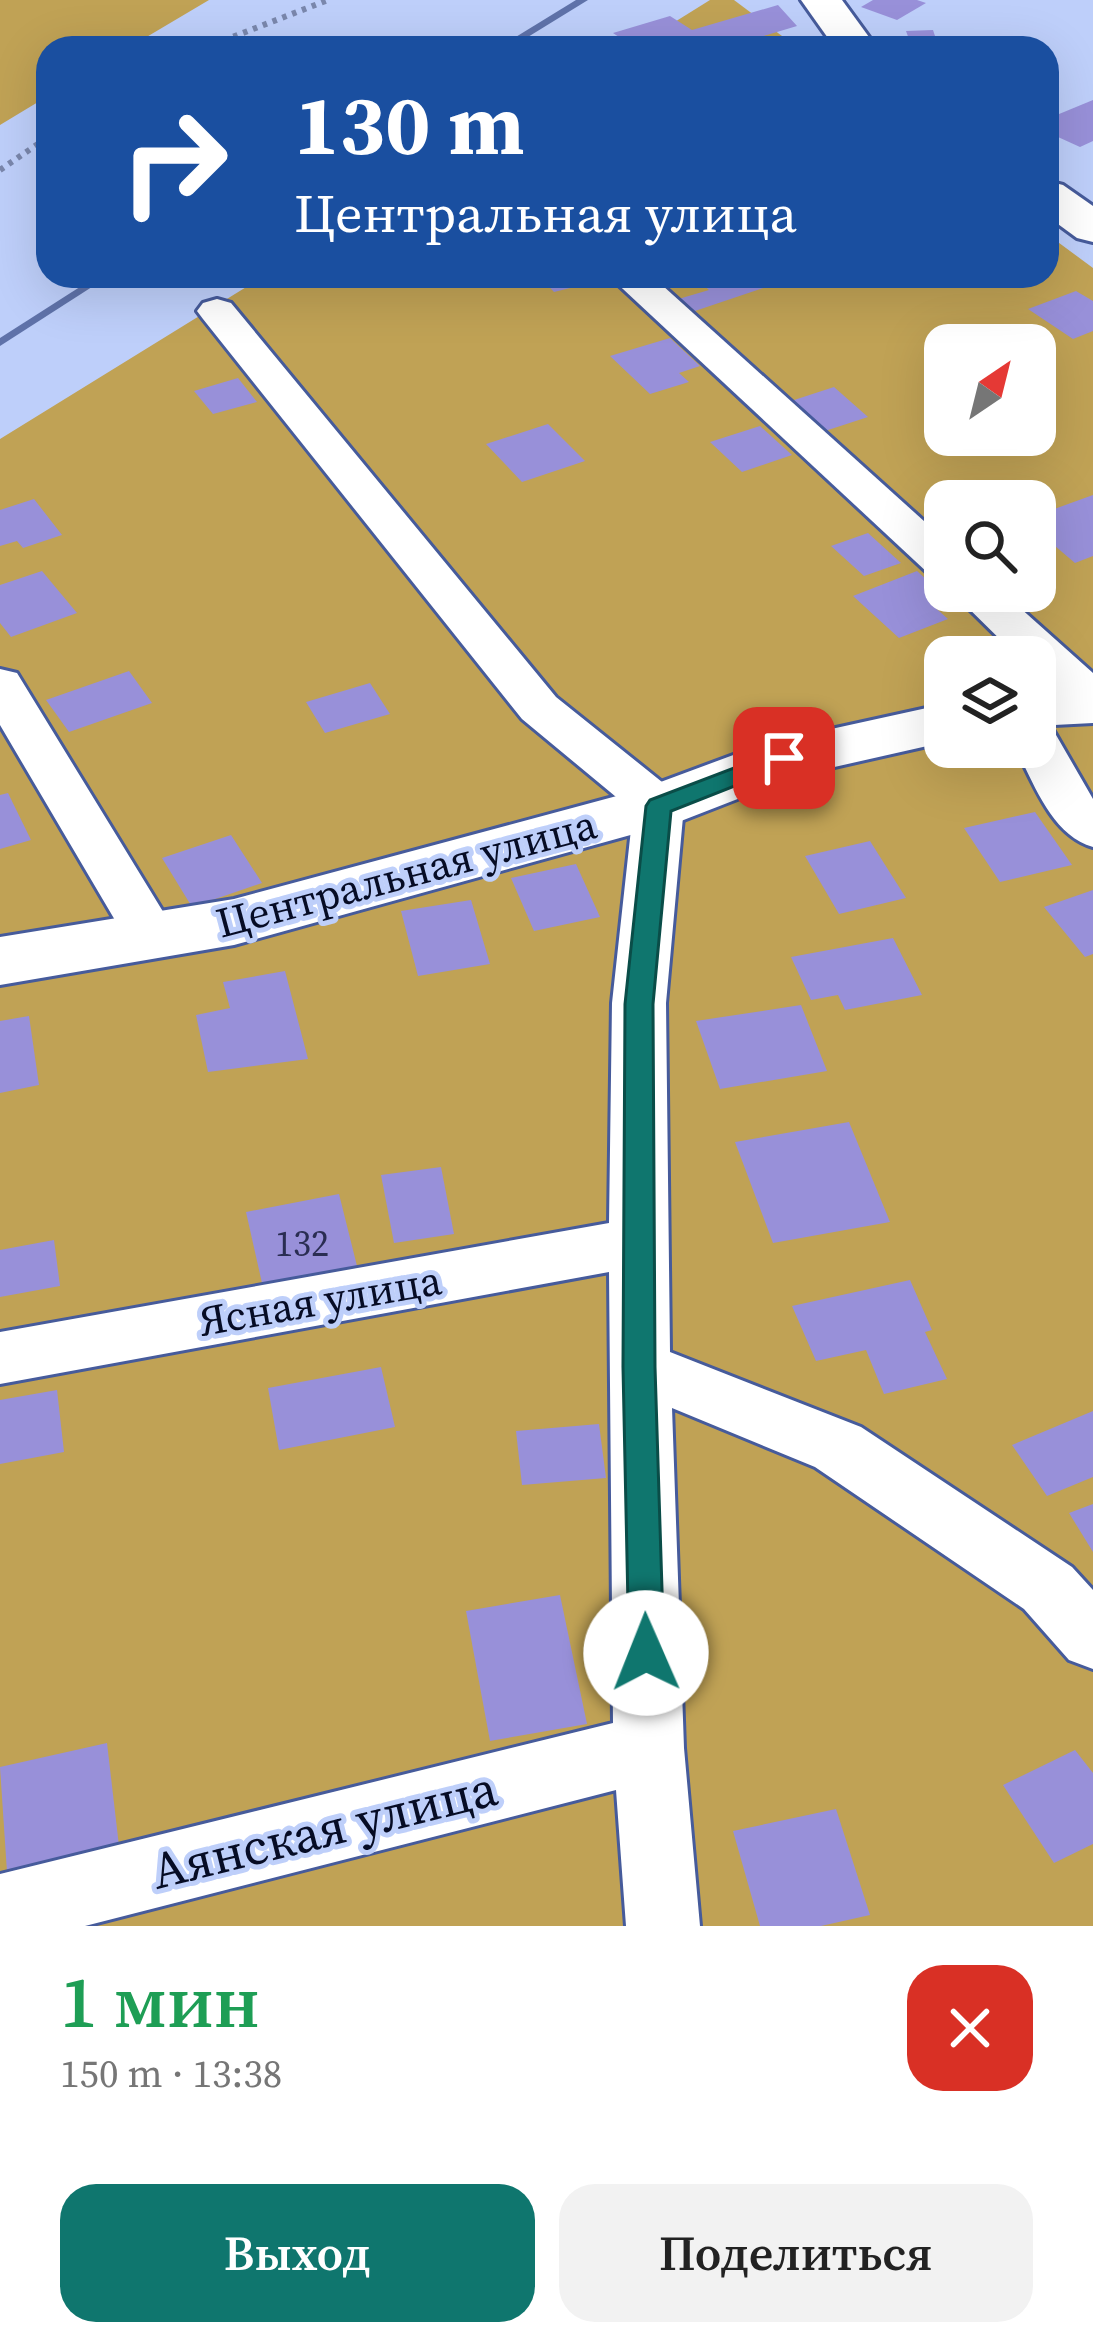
<!DOCTYPE html>
<html lang="ru">
<head>
<meta charset="utf-8">
<style>
	:root { --surface:#fff; --page:#f2f2f2; --text:#222; --muted:#767676; --accent:#0f766e }
	body { margin:0; font-family:"Source Serif 4",serif; background:var(--page); color:var(--text); height:100vh; display:flex; flex-direction:column; font-size:45px; white-space:nowrap }
	* { box-sizing:border-box; margin:0 }
	p { font-size:39px; color:var(--muted) }
	.icon { flex:none; width:66px; height:66px; fill:none; stroke:currentColor; stroke-width:2; stroke-linecap:round; stroke-linejoin:round }
	.map { position:relative; height:1926px; overflow:hidden }
	.sheet { display:flex; flex-direction:column; background:var(--surface); flex:1 }
	.sheet>* { flex:none }
	.banner { position:absolute; left:36px; top:36px; width:1023px; height:252px; border-radius:36px; box-shadow:0 12px 48px #0002; background:#1a4fa0; color:#fff; overflow:hidden }
	.needle { width:78px; rotate:35deg }
	.controls { position:absolute; left:924px; top:324px; display:grid; gap:24px }
	.controls a { display:grid; place-items:center; width:132px; height:132px; border-radius:24px; background:var(--surface); box-shadow:0 12px 48px #0002; font-size:60px }
	.pin { position:absolute; display:grid; place-items:center; width:102px; height:102px; color:#fff; margin:-51px; border-radius:24px; box-shadow:0 6px 18px #0006 }
	.me { position:absolute; width:132px; margin:-66px; rotate:359deg; stroke-linejoin:round; filter:drop-shadow(0 0 9px #0008) }
	.turn { display:flex; align-items:center; gap:42px; height:252px; padding:0 60px; font-size:54px }
	.turn .icon { width:156px; height:156px; stroke-width:2.5 }
	.turn b { display:block; font-size:84px; line-height:102px }
	.round { display:grid; place-items:center; flex:none; width:126px; height:126px; border-radius:36px; background:var(--page) }
	.headline { display:flex; align-items:center; justify-content:space-between; height:204px; padding:0 60px }
	h1 { font-size:72px; font-weight:600; line-height:90px; color:#1e9e55 }
	.cta { display:flex; gap:24px; margin-top:auto; padding:24px 60px }
	.cta a { flex:1; height:138px; border-radius:36px; background:var(--accent); color:#fff; font-size:48px; font-weight:600; line-height:138px; text-align:center }
	.cta a+a { background:var(--page); color:var(--text) }
	.map>svg:first-child { display:block }
	.green { fill:#c0a255; fill-rule:evenodd }
	.lines { fill:none; stroke-linecap:round; stroke-linejoin:round }
	.stream { fill:#5f72a9; fill-rule:evenodd }
	.building { fill:#9890d9 }
	.minor-casing { stroke:#465b9b; stroke-width:6 }
	.secondary-casing { stroke:#465b9b; stroke-width:6 }
	.path { stroke:#7a87ac; stroke-width:6; stroke-dasharray:4.5 6; stroke-linecap:butt }
	.minor { fill:#fff; fill-rule:evenodd }
	.secondary { fill:#fff; fill-rule:evenodd }
	.route { fill:#0f766e; stroke:#0a4d48; stroke-width:3 }
	.labels { text-anchor:middle; dominant-baseline:central; stroke-width:10; stroke-linejoin:round; paint-order:stroke }
	.number-label { font-size:36px; fill:#2a2d52 }
	.street-label { font-size:42px; fill:#060c25; stroke:#becffa }
	.near-street-label { font-size:51px; fill:#060c25; stroke:#becffa }
</style>
</head>
<body>
<div class="map">
<svg width="1093" height="1926" viewBox="0 0 1093 1926">
	<rect width="100%" height="100%" fill="#becffa"/>
	<g class="green">
		<polygon points="0,0 209,0 128,48 48,48 48,96 0,125"/>
		<polygon points="710,0 734,0 798,48 633,48"/>
		<path d="M1047,234L1093,268V1926H0V439L264,276H1047ZM945,345H1035V435H945ZM945,501H1035V591H945ZM945,657H1035V747H945Z"/>
	</g>
	<g class="lines">
		<g class="stream">
			<polygon points="576,0 588,0 510,48 498,48"/>
			<polygon points="97,276 109,276 0,346 0,338"/>
		</g>
	</g>
	<g class="building">
		<polygon points="873,0 917,0 926,3 897,20 861,7"/>
		<polygon points="778,5 797,26 724,48 605,45 622,39 613,33 670,16 692,30"/>
		<polygon points="933,30 939,48 893,48 891,43 910,42 906,31"/>
		<polygon points="1093,100 1093,141 1080,147 1047,132 1047,119"/>
		<polygon points="539,276 611,276 611,278 554,292"/>
		<polygon points="693,276 757,276 769,286 689,313 675,300 709,290"/>
		<polygon points="1076,291 1093,301 1093,331 1073,339 1028,309"/>
		<polygon points="670,338 700,366 679,373 689,382 650,394 610,356"/>
		<polygon points="238,378 257,402 213,414 194,391"/>
		<polygon points="834,387 868,417 825,431 791,401"/>
		<polygon points="548,424 585,461 522,482 486,444"/>
		<polygon points="760,426 792,455 742,472 710,442"/>
		<polygon points="1093,495 1093,556 1075,563 1035,529 1035,516"/>
		<polygon points="34,499 62,535 23,548 17,541 0,546 0,510"/>
		<polygon points="868,533 901,563 864,576 831,546"/>
		<polygon points="42,571 77,613 11,637 0,623 0,585"/>
		<polygon points="917,571 946,597 930,603 948,619 899,638 853,596"/>
		<polygon points="129,671 152,703 69,732 46,700"/>
		<polygon points="370,683 390,714 325,733 306,702"/>
		<polygon points="8,793 31,840 0,849 0,795"/>
		<polygon points="1035,812 1072,865 1000,882 964,828"/>
		<polygon points="231,835 262,883 192,907 162,858"/>
		<polygon points="870,841 906,898 839,914 805,856"/>
		<polygon points="576,864 600,917 534,931 511,878"/>
		<polygon points="1093,890 1093,954 1085,957 1044,907"/>
		<polygon points="471,900 490,964 418,976 401,911"/>
		<polygon points="893,938 922,995 845,1010 838,995 811,1000 791,957"/>
		<polygon points="285,971 308,1059 208,1072 196,1015 230,1008 223,982"/>
		<polygon points="801,1005 827,1071 720,1089 696,1021"/>
		<polygon points="29,1016 39,1085 0,1093 0,1021"/>
		<polygon points="849,1122 890,1222 773,1243 735,1142"/>
		<polygon points="441,1167 454,1234 394,1243 381,1175"/>
		<polygon points="339,1194 359,1274 264,1292 246,1212"/>
		<polygon points="54,1240 60,1286 0,1297 0,1250"/>
		<polygon points="910,1280 932,1330 925,1332 947,1379 884,1394 866,1350 816,1361 792,1306"/>
		<polygon points="381,1367 395,1427 279,1450 268,1388"/>
		<polygon points="57,1390 64,1452 0,1464 0,1400"/>
		<polygon points="1093,1411 1093,1477 1047,1496 1012,1445"/>
		<polygon points="599,1424 606,1478 522,1485 516,1431"/>
		<polygon points="1093,1504 1093,1552 1069,1513"/>
		<polygon points="560,1595 587,1724 490,1741 466,1611"/>
		<polygon points="107,1743 119,1846 7,1872 0,1767"/>
		<polygon points="1075,1750 1093,1773 1093,1844 1054,1863 1003,1785"/>
		<polygon points="836,1809 870,1915 821,1926 760,1926 733,1831"/>
	</g>
	<g class="lines">
		<defs>
			<g id="minor">
				<polygon points="609,276 652,276 945,540 945,578 929,574"/>
				<polygon points="217,299 231,303 556,697 677,794 684,806 666,1003 670,1352 861,1427 1072,1567 1093,1590 1093,1669 1069,1660 1024,1609 815,1467 672,1408 684,1748 700,1926 626,1926 616,1790 85,1926 0,1926 0,1874 613,1723 609,1272 0,1384 0,1332 609,1223 612,1003 633,811 522,719 203,319 197,311 203,303"/>
				<polygon points="951,591 1001,591 1093,673 1093,715 1076,710 1035,672 1035,657 1018,657"/>
				<polygon points="0,669 17,673 170,923 178,936 170,949 151,955 132,949 0,725"/>
				<path d="M1035,723L1052,728L1093,799V847C1051,835 1034,783 1015,747H1035Z"/>
			</g>
			<g id="secondary">
				<polygon points="801,0 842,0 877,48 835,48"/>
				<polygon points="1047,181 1063,185 1093,206 1093,242 1077,238 1047,216"/>
				<polygon points="1093,685 1093,723 1035,726 1035,688"/>
				<polygon points="945,704 945,742 799,775 681,821 234,945 0,985 0,937 234,899 639,790 763,744"/>
			</g>
		</defs>
		<use href="#minor" class="minor-casing"/>
		<use href="#secondary" class="secondary-casing"/>
		<g class="path">
			<polyline points="204,48 328,0"/>
			<polyline points="0,170 48,137"/>
		</g>
		<use href="#minor" class="minor"/>
		<use href="#secondary" class="secondary"/>
	</g>
	<polygon class="route" points="784,749 793,752 796,758 793,763 671,811 653,1004 655,1367 664,1653 659,1664 646,1669 634,1664 629,1653 623,1367 625,1004 646,806 650,800"/>
	<g class="labels">
		<g class="number-label">
			<text x="302" y="1243">132</text>
		</g>
		<g class="street-label">
			<text transform="translate(406 873) rotate(-15)">Центральная улица</text>
			<text transform="translate(320 1300) rotate(-10)">Ясная улица</text>
		</g>
		<g class="near-street-label">
			<text transform="translate(324 1829) rotate(-14)">Аянская улица</text>
		</g>
	</g>
</svg>
<div class="controls">
<a><svg class="needle" viewBox="-14 -14 28 28"><path d="M0-13l5 13h-10z" fill="#e53935"/><path d="M0 13l5-13h-10z" fill="#767676"/></svg></a>
<a><svg class="icon" aria-label="search" viewBox="0 0 24 24"><circle cx="10" cy="10" r="6"/><path d="M15 15l6 6"/></svg></a>
<a><svg class="icon" aria-label="layers" viewBox="0 0 24 24"><path d="M12 4l9 5-9 5-9-5zM3 14l9 5 9-5"/></svg></a>
</div>
<div class="pin" style="left:784px;top:758px;background:#d93025"><svg class="icon" aria-label="arrive" viewBox="0 0 24 24"><path d="M6 21V4h12l-3 4 3 4H6"/></svg></div>
<svg class="me" style="left:646px;top:1653px" viewBox="-20 -20 40 40"><circle r="19" fill="#fff"/><path d="M0-13L10 11 0 6-10 11z" fill="#0f766e"/></svg>
<div class="banner">
<div class="turn"><svg class="icon" aria-label="right" viewBox="0 0 24 24"><path d="M7 20v-9h11M14 6l5 5-5 5"/></svg><div><b>130 m</b>Центральная улица</div></div>
</div>
</div>
<section class="sheet">
<div class="headline"><div><h1>1 мин</h1><p>150 m · 13:38</p></div><a class="round" style="background:#d93025;color:#fff"><svg class="icon" aria-label="close" viewBox="0 0 24 24"><path d="M6 6l12 12M18 6L6 18"/></svg></a></div>
<div class="cta"><a>Выход</a><a>Поделиться</a></div>
</section>
</body>
</html>
